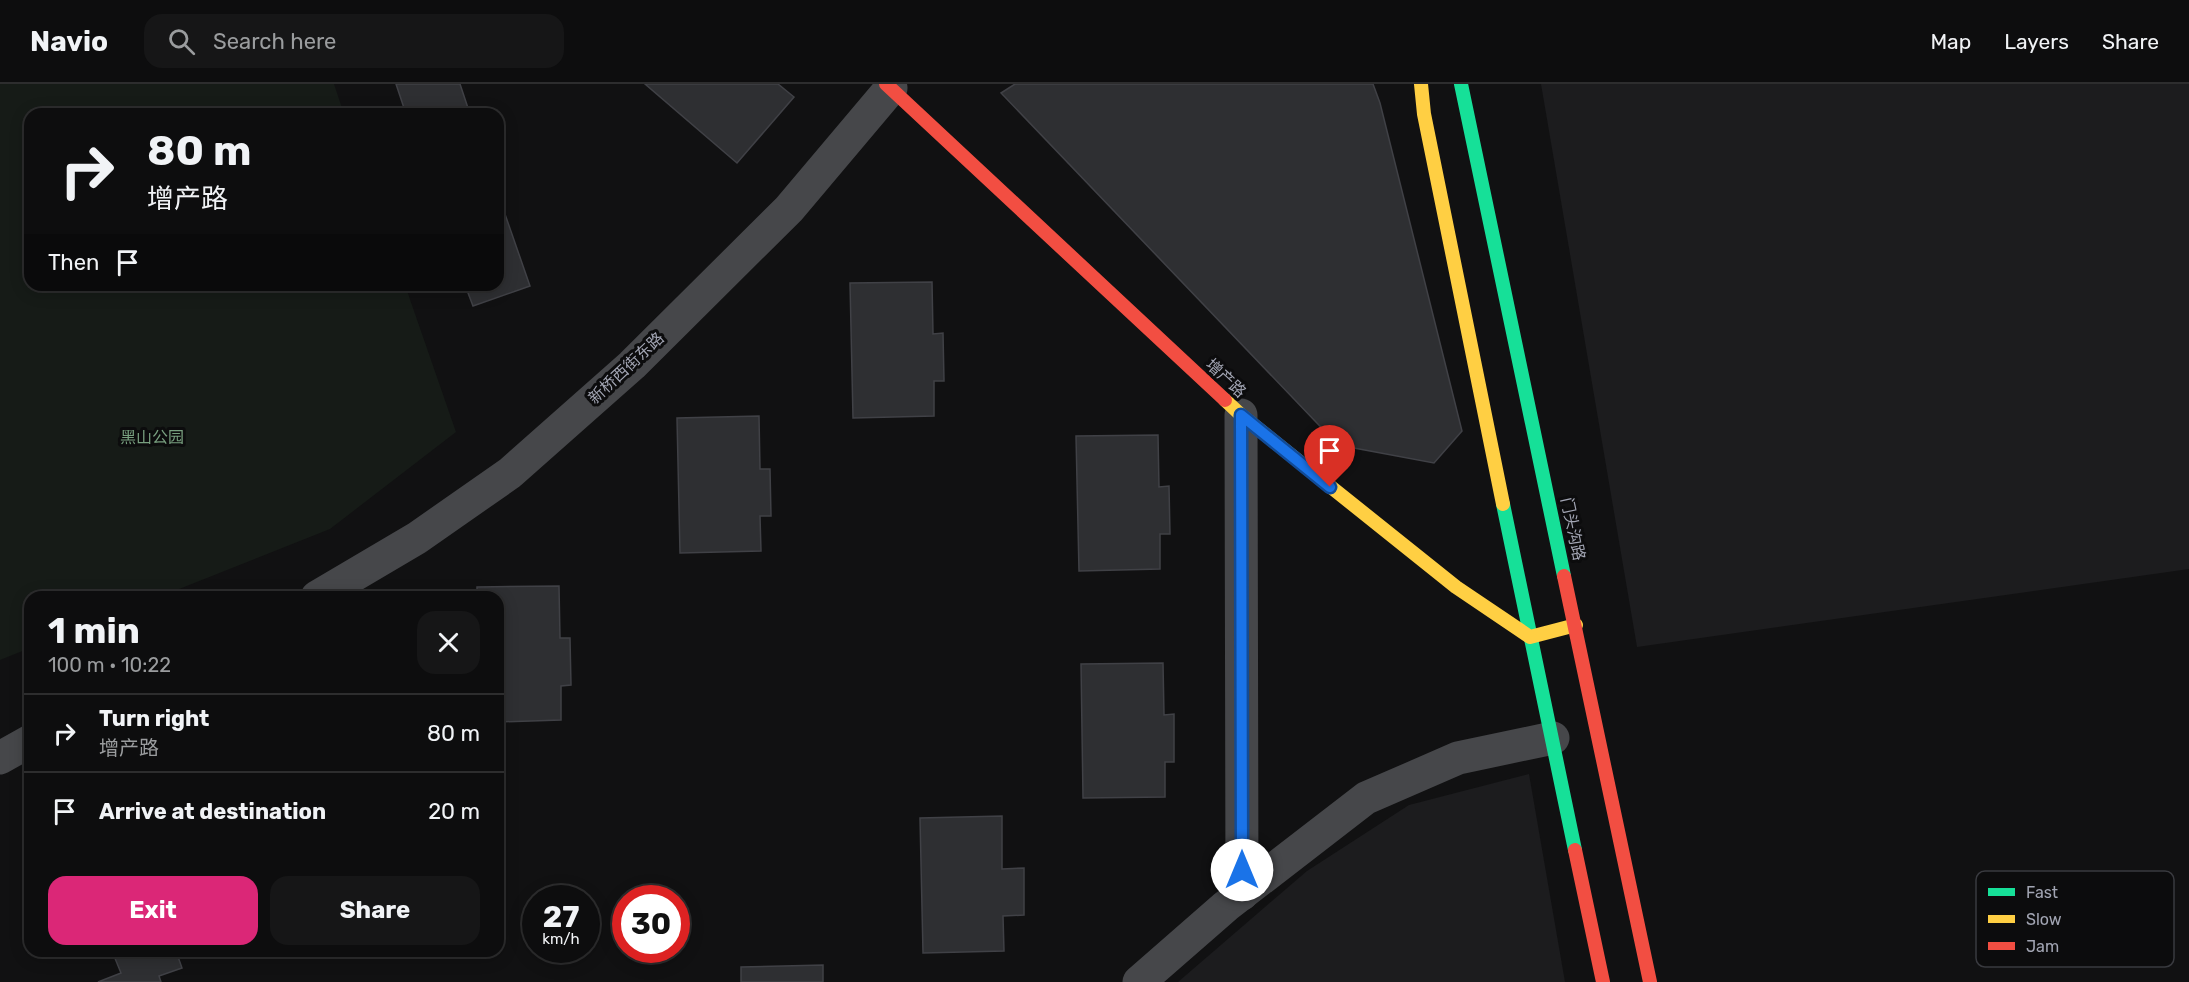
<!DOCTYPE html>
<html lang="en">
<head>
<meta charset="utf-8">
<style>
	:root { --surface:#0d0d0e; --page:#161617; --text:#f1f3f6; --muted:#9a9c9e; --line:#2d2d2e; --accent:#db2777 }
	body { margin:0; font-family:Rubik,"Noto Sans SC",sans-serif; background:var(--page); color:var(--text); height:100vh; display:flex; flex-direction:column; font-size:22px; white-space:nowrap }
	* { box-sizing:border-box; margin:0 }
	p { font-size:20px; color:var(--muted) }
	.icon { flex:none; width:33px; height:33px; fill:none; stroke:currentColor; stroke-width:2; stroke-linecap:round; stroke-linejoin:round }
	.map { position:relative; flex:1; overflow:hidden }
	.panel { position:absolute; left:24px; top:507px; width:480px; height:366px; display:flex; flex-direction:column; background:var(--surface); border-radius:18px; box-shadow:0 3px 15px #0003,0 0 0 2px var(--line) }
	.panel>* { flex:none }
	.banner { position:absolute; left:24px; top:24px; width:480px; height:183px; border-radius:18px; box-shadow:0 3px 15px #0003,0 0 0 2px var(--line); background:#0d0d0e; color:var(--text); overflow:hidden }
	.speed { position:absolute; left:522px; top:801px; display:flex; gap:12px; font-size:30px; font-weight:700; text-align:center }
	.speed>* { display:grid; place-content:center; width:78px; height:78px; border-radius:50%; background:var(--surface); box-shadow:0 3px 15px #0003,0 0 0 2px var(--line); line-height:1 }
	.speed small { font-size:15px; font-weight:400 }
	.speed .limit { border:9px solid #d22; background:#fff; color:#111 }
	.pin { position:absolute; display:grid; place-items:center; width:51px; height:51px; color:#fff; margin:-62px -26px; border-radius:50% 50% 50% 0; rotate:-45deg; box-shadow:0 0 6px #0007 }
	.pin .icon { rotate:45deg }
	.me { position:absolute; width:66px; margin:-33px; rotate:0deg; stroke-linejoin:round; filter:drop-shadow(0 0 4px #0008) }
	.turn { display:flex; align-items:center; gap:21px; height:126px; padding:0 24px; font-size:27px }
	.turn .icon { width:78px; height:78px; stroke-width:2.5 }
	.turn b { display:block; font-size:42px; line-height:51px }
	.then { display:flex; align-items:center; height:57px; padding:0 24px; background:#0003; gap:12px; font-size:22px }
	.round { display:grid; place-items:center; flex:none; width:63px; height:63px; border-radius:18px; background:var(--page) }
	.summary { display:flex; align-items:center; justify-content:space-between; height:102px; padding:0 24px }
	h1 { font-size:36px; font-weight:700; line-height:45px }
	.action { display:flex; gap:12px; margin-top:auto; padding:12px 24px }
	.action a { flex:1; height:69px; border-radius:18px; background:var(--accent); color:#fff; font-size:24px; font-weight:700; line-height:69px; text-align:center }
	.action a+a { background:var(--page); color:var(--text) }
	ul { padding:0; list-style:none }
	li { display:flex; align-items:center; gap:18px; height:78px; padding:0 24px; border-top:2px solid var(--line) }
	li div { flex:1 }
	li b { display:block; font-size:22px }
	li em { font-style:normal }
	header { display:flex; align-items:center; gap:36px; box-sizing:border-box; height:84px; padding:0 30px; background:var(--surface); border-bottom:2px solid var(--line) }
	header strong { font-size:28px }
	nav { display:flex; gap:33px; margin-inline-start:auto; font-size:21px }
	.search { width:420px; height:54px; background:var(--page); display:flex; align-items:center; gap:15px; box-sizing:border-box; padding:0 21px; border-radius:18px; color:var(--muted); font-size:22px }
	.map>svg:first-child { display:block }
	.built { fill:#1c1c1e }
	.green { fill:#161b17 }
	.building { fill:#2e2f32; stroke:#404146; stroke-width:1.5 }
	.lines { fill:none; stroke-linecap:round; stroke-linejoin:round }
	.street { stroke:#46474a; stroke-width:33 }
	.fast { stroke:#16e098; stroke-width:14 }
	.slow { stroke:#ffcf43; stroke-width:14 }
	.jam { stroke:#f24e42; stroke-width:14 }
	.route-casing { stroke:#114b97; stroke-width:15 }
	.route { stroke:#1a73e8; stroke-width:10 }
	.labels { text-anchor:middle; dominant-baseline:central; stroke-width:6; stroke-linejoin:round; paint-order:stroke }
	.street-label { font-size:16px; fill:#a2a5b3; stroke:#0c0c0d }
	.park-label { font-size:16px; fill:#789f7f; stroke:#0c0c0d }
	.key { fill:#0c0c0d; stroke:#393a3f; stroke-width:1.5 }
	.key-label { font-size:16px; fill:#a2a5b3 }
</style>
</head>
<body>
<header>
<strong>Navio</strong>
<div class="search"><svg class="icon" aria-label="search" viewBox="0 0 24 24"><circle cx="10" cy="10" r="6"/><path d="M15 15l6 6"/></svg>Search here</div>
<nav><a>Map</a><a>Layers</a><a>Share</a></nav>
</header>
<div class="map">
<svg width="2189" height="898" viewBox="0 0 2189 898">
	<rect width="100%" height="100%" fill="#111112"/>
	<g class="built">
		<polygon points="1541,0 2189,0 2189,485 1637,563"/>
		<polygon points="1529,690 1565,898 1178,898 1307,787 1409,721"/>
	</g>
	<polygon class="green" points="0,0 334,0 344,30 30,30 30,201 405,201 456,348 330,445 159,513 30,513 30,564 0,576"/>
	<g class="building">
		<polygon points="396,0 460,0 470,30 406,30"/>
		<polygon points="645,0 778,0 794,13 737,79"/>
		<polygon points="1015,0 1373,0 1380,19 1462,347 1434,379 1338,361 1001,9"/>
		<polygon points="498,110 530,202 473,222 465,201 498,201"/>
		<polygon points="932,198 933,250 943,249 944,297 934,297 934,332 853,334 850,199"/>
		<polygon points="759,332 760,385 770,385 771,432 760,432 761,467 680,469 677,334"/>
		<polygon points="1158,351 1159,403 1169,402 1170,450 1160,450 1160,485 1079,487 1076,352"/>
		<polygon points="559,502 560,554 570,554 571,601 561,602 561,636 498,638 498,513 477,513 477,503"/>
		<polygon points="1163,579 1164,631 1174,630 1174,678 1165,678 1165,713 1083,714 1081,580"/>
		<polygon points="1002,732 1002,785 1024,784 1024,831 1003,832 1004,867 923,869 920,734"/>
		<polygon points="112,867 176,867 182,884 159,892 161,898 98,898 121,889"/>
		<polygon points="823,881 823,898 741,898 741,883"/>
	</g>
	<g class="lines">
		<g class="street">
			<polyline points="1241,331 1242,810"/>
			<polyline points="317,513 417,454 510,389 632,281 789,125 891,4"/>
			<polyline points="0,674 30,657"/>
			<polyline points="1139,898 1226,822 1366,714 1458,674 1553,654"/>
		</g>
		<g class="fast">
			<polyline points="1461,0 1564,492"/>
			<polyline points="1503,420 1575,766"/>
		</g>
		<g class="slow">
			<polyline points="1421,0 1424,30 1503,420"/>
			<polyline points="1225,316 1241,331 1456,503 1530,553 1576,541"/>
		</g>
		<g class="jam">
			<polyline points="886,0 1225,316"/>
			<polyline points="1564,492 1650,898"/>
			<polyline points="1575,766 1603,898"/>
		</g>
	</g>
	<g class="lines">
		<defs>
			<polyline id="route" points="1242,786 1241,331 1330,403"/>
		</defs>
		<use href="#route" class="route-casing"/>
		<use href="#route" class="route"/>
	</g>
	<g class="labels">
		<g class="street-label">
			<text transform="translate(626 284) rotate(-43)">新桥西街东路</text>
			<text transform="translate(1226 294) rotate(43)">增产路</text>
			<text transform="translate(1573 445) rotate(78)">门头沟路</text>
		</g>
		<g class="park-label">
			<text x="152" y="353">黑山公园</text>
		</g>
	</g>
	<rect x="1976" y="787" width="198" height="96" rx="9" class="key"/>
	<rect x="1988" y="804" width="27" height="8" fill="#16e098"/>
	<rect x="1988" y="831" width="27" height="8" fill="#ffcf43"/>
	<rect x="1988" y="858" width="27" height="8" fill="#f24e42"/>
	<g class="key-label">
		<text x="2026" y="814">Fast</text>
		<text x="2026" y="841">Slow</text>
		<text x="2026" y="868">Jam</text>
	</g>
</svg>
<div class="speed"><div>27<small>km/h</small></div><div class="limit">30</div></div>
<div class="pin" style="left:1330px;top:403px;background:#d93025"><svg class="icon" aria-label="arrive" viewBox="0 0 24 24"><path d="M6 21V4h12l-3 4 3 4H6"/></svg></div>
<svg class="me" style="left:1242px;top:786px" viewBox="-20 -20 40 40"><circle r="19" fill="#fff"/><path d="M0-13L10 11 0 6-10 11z" fill="#1a73e8"/></svg>
<div class="banner">
<div class="turn"><svg class="icon" aria-label="right" viewBox="0 0 24 24"><path d="M7 20v-9h11M14 6l5 5-5 5"/></svg><div><b>80 m</b>增产路</div></div>
<div class="then">Then<svg class="icon" aria-label="arrive" viewBox="0 0 24 24"><path d="M6 21V4h12l-3 4 3 4H6"/></svg></div>
</div>
<section class="panel">
<div class="summary"><div><h1>1 min</h1><p>100 m · 10:22</p></div><a class="round"><svg class="icon" aria-label="close" viewBox="0 0 24 24"><path d="M6 6l12 12M18 6L6 18"/></svg></a></div>
<ul>
<li><svg class="icon" aria-label="right" viewBox="0 0 24 24"><path d="M7 20v-9h11M14 6l5 5-5 5"/></svg><div><b>Turn right</b><p>增产路</p></div><em>80 m</em></li>
<li><svg class="icon" aria-label="arrive" viewBox="0 0 24 24"><path d="M6 21V4h12l-3 4 3 4H6"/></svg><div><b>Arrive at destination</b></div><em>20 m</em></li>
</ul>
<div class="action"><a>Exit</a><a>Share</a></div>
</section>
</div>
</body>
</html>
